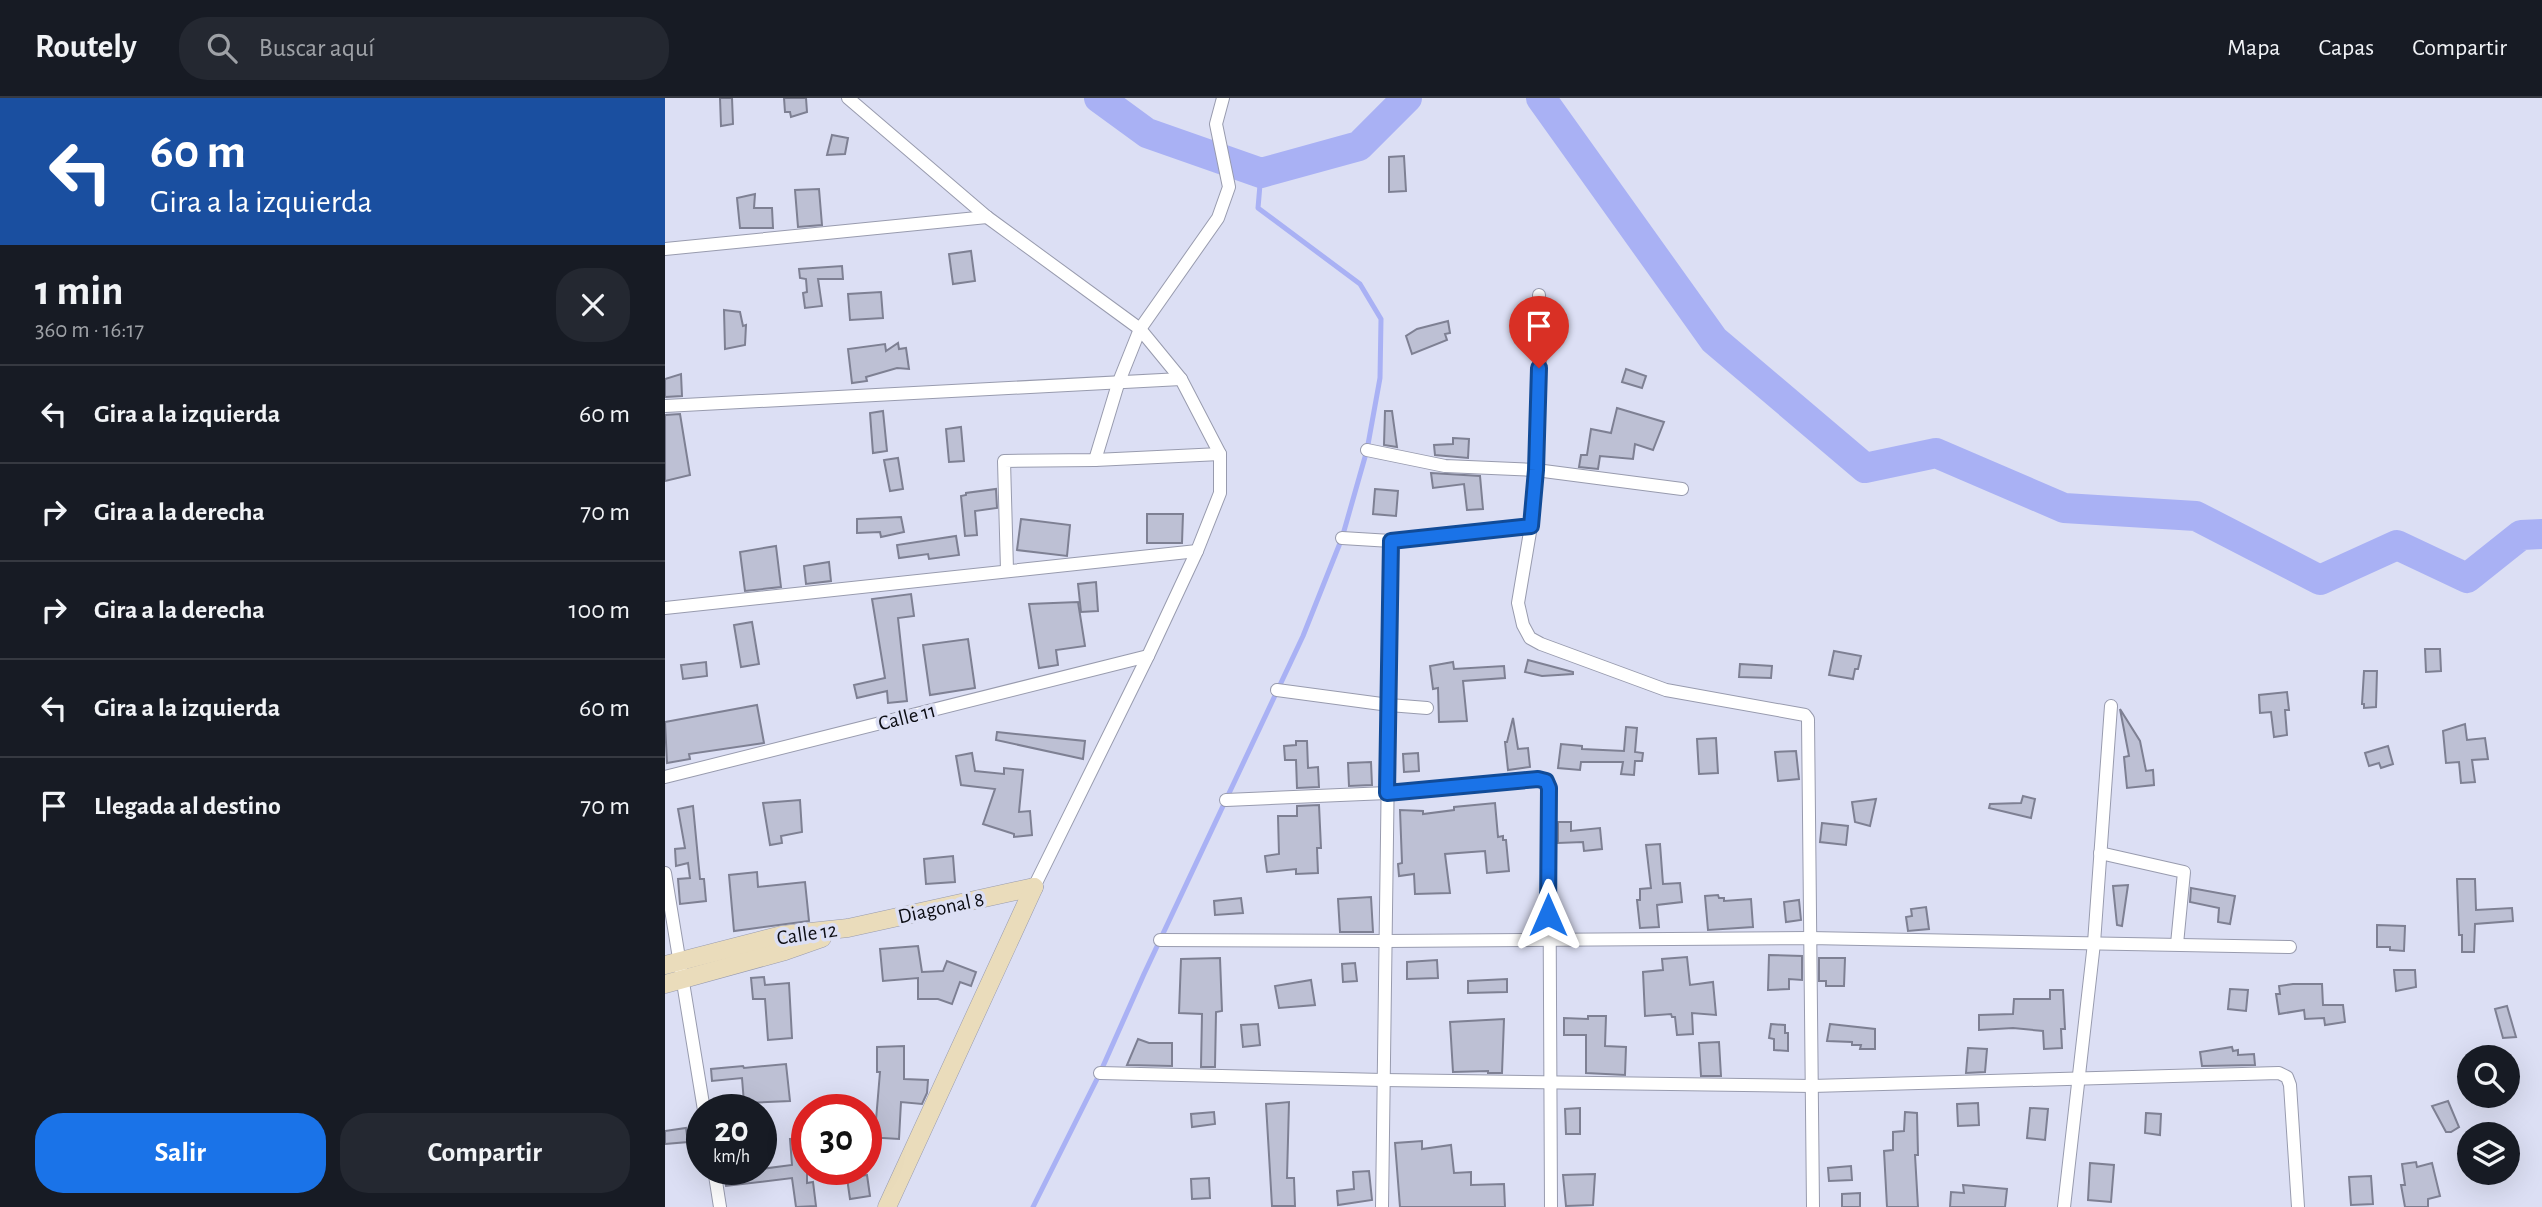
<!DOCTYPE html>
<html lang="es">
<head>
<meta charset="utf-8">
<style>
	:root { --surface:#171b24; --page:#242831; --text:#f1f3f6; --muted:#9ea1a6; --line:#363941; --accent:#1a73e8 }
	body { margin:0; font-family:"Alegreya Sans",sans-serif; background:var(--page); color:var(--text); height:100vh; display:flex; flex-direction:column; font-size:26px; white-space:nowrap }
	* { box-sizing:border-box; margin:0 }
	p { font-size:23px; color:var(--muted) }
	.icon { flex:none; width:38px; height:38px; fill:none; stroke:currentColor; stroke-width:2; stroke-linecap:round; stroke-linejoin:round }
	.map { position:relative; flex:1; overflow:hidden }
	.side { display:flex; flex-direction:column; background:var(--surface); width:665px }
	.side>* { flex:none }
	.top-card { background:#1a4fa0; color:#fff; overflow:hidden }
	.controls { position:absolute; left:1792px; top:947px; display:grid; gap:14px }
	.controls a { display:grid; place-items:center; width:63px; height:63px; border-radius:50%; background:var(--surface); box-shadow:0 7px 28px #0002; font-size:35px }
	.speed { position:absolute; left:21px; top:996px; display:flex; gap:14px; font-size:35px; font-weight:700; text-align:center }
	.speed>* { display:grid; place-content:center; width:91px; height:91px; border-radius:50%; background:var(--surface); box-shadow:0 7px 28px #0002; line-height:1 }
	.speed small { font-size:18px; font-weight:400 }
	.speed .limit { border:10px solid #d22; background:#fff; color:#111 }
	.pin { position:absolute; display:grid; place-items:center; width:60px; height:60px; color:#fff; margin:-72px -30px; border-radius:50% 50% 50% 0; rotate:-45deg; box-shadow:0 0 7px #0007 }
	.pin .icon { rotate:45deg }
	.me { position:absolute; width:77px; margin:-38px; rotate:0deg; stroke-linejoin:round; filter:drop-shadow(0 0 5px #0008) }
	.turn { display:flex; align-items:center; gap:24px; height:147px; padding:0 35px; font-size:32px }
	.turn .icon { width:91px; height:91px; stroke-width:2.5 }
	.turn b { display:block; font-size:49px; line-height:60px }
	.round { display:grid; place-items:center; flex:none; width:74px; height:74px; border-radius:28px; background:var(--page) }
	.head { display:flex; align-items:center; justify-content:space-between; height:119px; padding:0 35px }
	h1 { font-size:42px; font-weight:700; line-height:52px }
	.action { display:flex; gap:14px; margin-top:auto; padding:14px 35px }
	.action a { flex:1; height:80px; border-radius:28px; background:var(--accent); color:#fff; font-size:28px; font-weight:700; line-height:80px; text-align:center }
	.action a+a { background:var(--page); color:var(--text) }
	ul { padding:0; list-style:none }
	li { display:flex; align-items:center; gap:21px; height:98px; padding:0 35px; border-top:2px solid var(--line) }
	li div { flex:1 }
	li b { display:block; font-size:26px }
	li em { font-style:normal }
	header { display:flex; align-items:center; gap:42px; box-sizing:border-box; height:98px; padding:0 35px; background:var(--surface); border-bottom:2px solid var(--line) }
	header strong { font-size:33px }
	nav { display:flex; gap:38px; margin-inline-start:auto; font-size:24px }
	.search { width:490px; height:63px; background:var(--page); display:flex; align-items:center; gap:18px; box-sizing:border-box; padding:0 24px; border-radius:28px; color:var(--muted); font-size:26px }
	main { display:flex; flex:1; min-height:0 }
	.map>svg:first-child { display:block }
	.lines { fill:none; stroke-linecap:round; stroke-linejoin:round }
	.stream { stroke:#a9b1f4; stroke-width:5 }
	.river { stroke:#a9b1f4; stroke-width:30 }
	.building { fill:#bdc0d4; stroke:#7e8093; stroke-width:2 }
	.street-casing { stroke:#989bae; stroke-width:14 }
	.secondary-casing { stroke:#989bae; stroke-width:19 }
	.street { stroke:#fff; stroke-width:12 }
	.secondary { stroke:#eadcbb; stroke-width:18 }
	.route-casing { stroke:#114b97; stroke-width:18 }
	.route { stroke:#1a73e8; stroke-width:12 }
	.labels { text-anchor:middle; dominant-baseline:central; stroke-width:7; stroke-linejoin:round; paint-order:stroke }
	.street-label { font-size:21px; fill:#0c0d13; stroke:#dcdff4 }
</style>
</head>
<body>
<header>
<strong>Routely</strong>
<div class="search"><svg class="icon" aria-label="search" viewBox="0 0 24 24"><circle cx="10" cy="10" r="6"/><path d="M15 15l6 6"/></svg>Buscar aquí</div>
<nav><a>Mapa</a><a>Capas</a><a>Compartir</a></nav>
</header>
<main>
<section class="side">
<div class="top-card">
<div class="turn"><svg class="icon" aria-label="left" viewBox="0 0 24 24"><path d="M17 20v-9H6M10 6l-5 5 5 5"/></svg><div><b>60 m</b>Gira a la izquierda</div></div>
</div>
<div class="head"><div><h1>1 min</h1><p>360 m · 16:17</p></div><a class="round"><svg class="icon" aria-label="close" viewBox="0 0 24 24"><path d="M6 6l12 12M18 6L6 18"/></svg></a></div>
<ul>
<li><svg class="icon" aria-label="left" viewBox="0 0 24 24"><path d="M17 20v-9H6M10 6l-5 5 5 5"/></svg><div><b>Gira a la izquierda</b></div><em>60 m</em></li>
<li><svg class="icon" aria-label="right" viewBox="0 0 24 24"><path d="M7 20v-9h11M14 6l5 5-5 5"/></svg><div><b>Gira a la derecha</b></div><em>70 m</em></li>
<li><svg class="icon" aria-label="right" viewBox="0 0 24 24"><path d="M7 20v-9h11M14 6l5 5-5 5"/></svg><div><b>Gira a la derecha</b></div><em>100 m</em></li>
<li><svg class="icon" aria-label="left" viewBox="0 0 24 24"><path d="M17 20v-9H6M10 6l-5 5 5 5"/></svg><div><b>Gira a la izquierda</b></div><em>60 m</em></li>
<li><svg class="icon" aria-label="arrive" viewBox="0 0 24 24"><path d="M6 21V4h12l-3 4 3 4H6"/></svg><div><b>Llegada al destino</b></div><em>70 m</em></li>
</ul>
<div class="action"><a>Salir</a><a>Compartir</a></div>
</section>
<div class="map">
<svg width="1877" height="1109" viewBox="0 0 1877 1109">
	<rect width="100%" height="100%" fill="#dcdff4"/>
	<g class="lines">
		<polyline class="stream" points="368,1109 435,975 479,876 638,538 677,440 702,352 715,280 716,221 695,186 593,110 596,75"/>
		<g class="river">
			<polyline points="434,0 482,35 596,75 694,48 742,0"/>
			<polyline points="876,0 1049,242 1200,370 1271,355 1399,410 1531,418 1655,482 1732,447 1802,480 1856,437 1877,436"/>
		</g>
	</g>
	<g class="building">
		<polygon points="55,0 67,0 68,26 56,28"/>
		<polygon points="119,0 141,0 142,14 126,19 125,14 120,14"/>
		<polygon points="167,37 183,40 180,56 162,57"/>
		<polygon points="739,58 741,93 724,94 724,59"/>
		<polygon points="154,91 157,127 133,129 130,92"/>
		<polygon points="90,96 89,110 107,110 108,130 75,130 72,100"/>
		<polygon points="306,153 310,183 288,186 284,156"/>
		<polygon points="177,168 178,181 153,181 157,208 140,210 138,195 142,194 141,181 135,180 134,171"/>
		<polygon points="216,194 218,220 185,222 183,196"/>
		<polygon points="59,212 75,214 78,228 81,227 80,247 60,251"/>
		<polygon points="783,223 785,235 780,236 782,242 747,256 741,238 752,231"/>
		<polygon points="233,245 234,251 241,250 244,271 232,270 201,279 202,283 187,285 183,251 220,246 221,253"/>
		<polygon points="961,271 981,278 977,290 957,284"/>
		<polygon points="16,276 17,298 0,299 0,281"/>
		<polygon points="952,310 999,324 988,352 970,346 968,361 935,358 933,371 914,369 916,357 922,357 926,331 946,335"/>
		<polygon points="218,313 222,353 208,355 205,315"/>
		<polygon points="720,313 727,313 732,349 719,347"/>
		<polygon points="15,316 25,377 0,383 0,317"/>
		<polygon points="296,329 299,363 284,364 281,331"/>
		<polygon points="788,340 804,341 803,360 770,357 769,347 788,346"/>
		<polygon points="233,360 238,391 225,393 219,362"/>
		<polygon points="766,375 815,378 818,411 802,412 799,386 768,390"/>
		<polygon points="331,391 332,410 310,413 312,437 300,438 296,398 301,397 301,395"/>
		<polygon points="710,391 733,393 731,418 708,416"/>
		<polygon points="482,416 518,416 517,445 482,445"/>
		<polygon points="236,419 239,434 216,439 215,434 192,435 192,421"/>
		<polygon points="356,421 405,427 402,458 352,452"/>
		<polygon points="291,438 294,457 264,461 263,456 234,460 232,447"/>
		<polygon points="111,448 116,489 80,493 75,454"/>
		<polygon points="164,464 166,483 141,486 139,468"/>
		<polygon points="431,484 433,513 416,514 413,486"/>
		<polygon points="246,496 249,518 233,520 242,603 223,605 222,593 192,600 189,587 220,580 207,501"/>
		<polygon points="413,504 420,548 391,552 393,567 374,570 364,506"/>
		<polygon points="87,524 94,566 76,569 69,527"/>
		<polygon points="303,541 310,590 265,597 258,547"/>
		<polygon points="1760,551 1775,551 1776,573 1761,574"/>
		<polygon points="1169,553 1196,558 1193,571 1190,571 1188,581 1164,577"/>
		<polygon points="863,562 908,574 908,576 877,578 860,574"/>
		<polygon points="41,564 42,578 18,581 16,567"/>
		<polygon points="788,564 789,571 839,568 840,580 798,583 802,623 774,624 773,590 768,591 765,568"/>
		<polygon points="1075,566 1107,568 1106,580 1074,579"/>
		<polygon points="1699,573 1712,573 1711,609 1699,610 1699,606 1697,606"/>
		<polygon points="1622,594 1624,612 1620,612 1622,637 1609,639 1606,614 1595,615 1594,597"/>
		<polygon points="92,607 99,645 24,656 25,661 2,665 0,624"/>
		<polygon points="1455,611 1475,643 1481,673 1488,672 1489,687 1462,690 1459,659 1464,658"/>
		<polygon points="848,620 853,651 863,650 865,669 843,672 840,644 842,644"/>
		<polygon points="1800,626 1802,642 1820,640 1823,661 1807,662 1810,684 1796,685 1794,664 1781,665 1778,633"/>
		<polygon points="961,629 972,630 970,654 978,655 977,663 970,663 969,677 956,676 958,664 916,664 915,672 893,670 896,646 917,648 917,651 959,653"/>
		<polygon points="332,634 420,643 418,661 331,642"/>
		<polygon points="1051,640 1053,675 1034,676 1032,641"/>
		<polygon points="631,643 642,643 643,670 653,669 654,689 632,690 631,662 620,662 619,648 631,647"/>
		<polygon points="1723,648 1728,666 1716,670 1714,665 1704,668 1700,655"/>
		<polygon points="1131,653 1134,681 1113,683 1110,654"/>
		<polygon points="307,655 310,673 339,676 339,670 358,672 354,714 365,713 367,737 349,739 349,736 318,726 330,691 296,687 291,658"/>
		<polygon points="753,655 754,673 739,674 738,656"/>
		<polygon points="706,664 707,687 684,688 683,665"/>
		<polygon points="1358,698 1370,701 1366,720 1324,710 1325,706 1356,705"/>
		<polygon points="1211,701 1205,728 1190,724 1187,704"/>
		<polygon points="135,702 137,734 116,738 117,745 105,747 98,705"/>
		<polygon points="830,705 833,739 838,738 838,742 841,742 844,773 822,775 820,753 780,756 785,795 750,796 749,776 734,778 733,766 737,765 735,712 758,713 758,716 789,712 789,709"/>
		<polygon points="654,707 656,750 652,750 653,775 631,776 631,771 602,774 600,758 614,756 613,718 632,718 632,708"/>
		<polygon points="28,708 35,781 39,781 41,803 15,806 13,781 25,780 23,765 11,768 10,751 20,750 13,711"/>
		<polygon points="893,724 906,724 906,733 935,730 937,751 919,753 918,744 893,745"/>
		<polygon points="1157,725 1183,728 1181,747 1155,744"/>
		<polygon points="995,746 998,786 1015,785 1017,804 992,807 994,829 975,830 972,802 975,802 975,791 986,790 981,747"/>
		<polygon points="288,758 290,784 261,786 259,761"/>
		<polygon points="92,774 93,789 140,784 144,823 69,833 64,777"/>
		<polygon points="1792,781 1810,781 1811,812 1847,810 1848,823 1810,826 1809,854 1797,854 1797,837 1794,837"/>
		<polygon points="1463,787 1457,828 1452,827 1448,788"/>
		<polygon points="1526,790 1570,798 1565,826 1553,824 1554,810 1525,804"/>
		<polygon points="1053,797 1054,800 1059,800 1059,803 1086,801 1088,829 1043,832 1040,798"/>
		<polygon points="706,799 708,834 675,834 673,801"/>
		<polygon points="576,800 578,815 550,817 549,803"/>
		<polygon points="1134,802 1136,822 1121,824 1119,804"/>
		<polygon points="1261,809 1264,831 1243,833 1241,819 1247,818 1246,811"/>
		<polygon points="1712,827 1740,828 1739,853 1725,852 1725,849 1712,849"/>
		<polygon points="253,848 257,874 278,873 282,863 311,874 306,888 295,884 287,906 273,901 253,901 253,880 218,883 215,851"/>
		<polygon points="1104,857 1137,858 1137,882 1124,881 1124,891 1103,892"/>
		<polygon points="1022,859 1025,887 1048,884 1051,917 1027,915 1028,936 1012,937 1010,919 1007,919 1006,916 980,918 978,874 998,872 997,861"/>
		<polygon points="555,860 557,913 551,914 550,969 536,969 537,916 514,915 516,861"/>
		<polygon points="1154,860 1180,860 1179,888 1161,888 1161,883 1154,883"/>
		<polygon points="772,862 773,880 742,881 742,864"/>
		<polygon points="690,865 692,883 678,884 677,866"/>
		<polygon points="1729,872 1750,872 1751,889 1731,893"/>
		<polygon points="99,879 100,887 124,885 127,940 103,942 100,901 88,901 86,880"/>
		<polygon points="842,881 842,894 803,895 803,883"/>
		<polygon points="646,882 650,907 614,910 610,888"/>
		<polygon points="1628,886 1657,886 1658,907 1678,907 1680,924 1660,927 1659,920 1640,921 1639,912 1614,916 1611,896 1615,896 1614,888"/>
		<polygon points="1565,891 1583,892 1581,913 1563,911"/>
		<polygon points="1385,892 1398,892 1400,931 1396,931 1397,950 1379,951 1378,933 1348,930 1314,932 1314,917 1348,916 1349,901 1385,901"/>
		<polygon points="1842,908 1851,939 1838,940 1830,911"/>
		<polygon points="923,918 941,918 940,948 961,949 960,977 921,975 921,937 899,937 899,920 923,921"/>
		<polygon points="839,921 837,975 823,975 823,973 788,974 785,924"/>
		<polygon points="593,926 595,947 578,949 576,927"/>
		<polygon points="1106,926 1120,927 1120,935 1123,935 1123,953 1109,952 1109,941 1104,940"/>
		<polygon points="1165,926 1210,931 1210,951 1195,951 1196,947 1187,947 1187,944 1162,943"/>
		<polygon points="473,941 484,945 507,945 507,968 462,967"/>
		<polygon points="1054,944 1056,978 1036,978 1034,945"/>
		<polygon points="239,948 239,981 263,982 262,995 257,1006 236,1004 234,1041 201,1039 203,1022 211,1022 215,974 212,974 212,949"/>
		<polygon points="1567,949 1568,953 1573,952 1573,957 1589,956 1590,967 1537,968 1535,954"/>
		<polygon points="1303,950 1322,951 1320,974 1301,975"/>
		<polygon points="121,966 125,1003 79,1005 77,980 47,983 46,971 78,968 79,970"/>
		<polygon points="1783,1003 1794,1029 1786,1034 1781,1034 1767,1008"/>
		<polygon points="624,1004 622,1080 629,1080 630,1108 607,1108 601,1006"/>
		<polygon points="1313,1005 1314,1027 1293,1028 1292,1006"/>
		<polygon points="915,1010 915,1036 901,1036 900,1011"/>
		<polygon points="1365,1010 1383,1011 1380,1042 1362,1040"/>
		<polygon points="549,1014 550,1026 527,1029 526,1016"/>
		<polygon points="1240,1014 1252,1015 1253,1057 1250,1057 1253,1109 1222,1109 1219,1053 1228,1052 1228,1034 1239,1033"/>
		<polygon points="1481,1015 1496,1016 1495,1037 1480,1035"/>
		<polygon points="21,1030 23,1044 0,1046 0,1033"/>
		<polygon points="142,1040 142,1085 148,1084 151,1108 131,1109 127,1080 61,1088 58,1071 96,1071 127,1067 125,1041"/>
		<polygon points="757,1043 757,1051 786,1047 789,1075 806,1074 806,1087 839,1086 840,1109 735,1109 730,1045"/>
		<polygon points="1751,1064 1752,1069 1767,1065 1775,1098 1763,1101 1763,1109 1740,1109 1736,1087 1740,1087 1737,1066"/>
		<polygon points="1425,1065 1449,1067 1446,1104 1423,1102"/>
		<polygon points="1186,1068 1187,1082 1164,1083 1163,1070"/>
		<polygon points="704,1073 707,1102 673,1107 672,1093 689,1091 688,1074"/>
		<polygon points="930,1076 928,1107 901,1108 898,1077"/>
		<polygon points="202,1077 205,1098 185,1101 182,1080"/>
		<polygon points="1706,1078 1708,1106 1686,1107 1684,1079"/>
		<polygon points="544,1080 545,1100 527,1101 526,1081"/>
		<polygon points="1298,1087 1342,1091 1340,1109 1285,1109 1286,1094 1299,1095"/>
		<polygon points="1195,1095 1195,1109 1177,1109 1177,1096"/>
	</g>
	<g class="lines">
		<defs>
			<g id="street">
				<polyline points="183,0 322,119 475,231 516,281 555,356 555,395 532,453 483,558 369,789"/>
				<polyline points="0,151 322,119"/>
				<polyline points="874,197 876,236 871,372 866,428 853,505 858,527 865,540 876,546 1001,592 1140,617 1143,621 1148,1109"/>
				<polyline points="0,308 516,281"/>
				<polyline points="702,352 780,368 871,372 1017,391"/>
				<polyline points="430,362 453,286 475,231 553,120 564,89 551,26 558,0"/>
				<polyline points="677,440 726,443 717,1109"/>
				<polyline points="726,443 866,428"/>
				<polyline points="342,472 339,363 430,362 555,356"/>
				<polyline points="0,510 532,453"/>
				<polyline points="612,592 724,607 762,610"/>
				<polyline points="0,679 483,558"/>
				<polyline points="561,702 722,695 873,681 881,683 884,690 886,1109"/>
				<polyline points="1435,755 1519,774 1512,846"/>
				<polyline points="0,775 39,1012"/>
				<polyline points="495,842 720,843 1144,840 1625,849"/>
				<polyline points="435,975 718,982 1147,988 1614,975 1622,979 1625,987 1633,1109"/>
				<polyline points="49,1071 55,1109"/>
				<polyline points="1399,1109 1429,845 1446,608"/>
			</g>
			<g id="secondary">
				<polyline points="0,867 117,837 183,830 369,789"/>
				<polyline points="0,886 120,853 157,840"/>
				<polyline points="222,1109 369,789"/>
			</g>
		</defs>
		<use href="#street" class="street-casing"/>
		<use href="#secondary" class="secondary-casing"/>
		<use href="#street" class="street"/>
		<use href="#secondary" class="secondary"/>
	</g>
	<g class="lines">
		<defs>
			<polyline id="route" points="874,270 871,372 866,428 726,443 722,695 873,681 881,683 884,690 883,817"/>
		</defs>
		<use href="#route" class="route-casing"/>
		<use href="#route" class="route"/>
	</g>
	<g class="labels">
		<g class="street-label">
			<text transform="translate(242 619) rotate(-14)">Calle 11</text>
			<text transform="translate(276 810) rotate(-12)">Diagonal 8</text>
			<text transform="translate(142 836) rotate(-8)">Calle 12</text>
		</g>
	</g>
</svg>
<div class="controls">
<a><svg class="icon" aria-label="search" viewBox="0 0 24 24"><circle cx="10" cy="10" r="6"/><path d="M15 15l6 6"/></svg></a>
<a><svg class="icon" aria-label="layers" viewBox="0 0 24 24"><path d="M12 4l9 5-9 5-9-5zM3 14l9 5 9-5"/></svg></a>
</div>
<div class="speed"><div>20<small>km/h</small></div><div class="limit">30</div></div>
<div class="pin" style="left:874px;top:270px;background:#d93025"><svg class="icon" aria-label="arrive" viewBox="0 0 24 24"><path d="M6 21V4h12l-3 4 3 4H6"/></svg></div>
<svg class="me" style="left:883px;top:817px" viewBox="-20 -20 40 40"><path d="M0-17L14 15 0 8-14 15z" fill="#1a73e8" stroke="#fff" stroke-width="4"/></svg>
</div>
</main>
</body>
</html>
